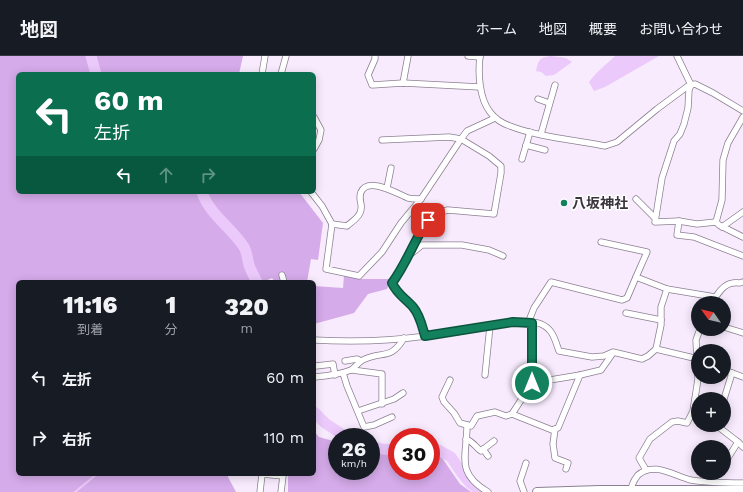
<!DOCTYPE html>
<html lang="ja">
<head>
<meta charset="utf-8">
<style>
	:root { --surface:#171b24; --page:#20242c; --text:#f1f3f6; --muted:#9ea1a6; --line:#363941 }
	body { margin:0; font-family:"Work Sans","Noto Sans JP",sans-serif; background:var(--page); color:var(--text); height:100vh; display:flex; flex-direction:column; font-size:15px; white-space:nowrap }
	* { box-sizing:border-box; margin:0 }
	p { font-size:13px; color:var(--muted) }
	.icon { flex:none; width:22px; height:22px; fill:none; stroke:currentColor; stroke-width:2; stroke-linecap:round; stroke-linejoin:round }
	.map { position:relative; flex:1; overflow:hidden }
	.side { position:absolute; left:16px; top:224px; width:300px; height:196px; display:flex; flex-direction:column; background:var(--surface); border-radius:6px; box-shadow:0 2px 10px #0003 }
	.side>* { flex:none }
	.banner { position:absolute; left:16px; top:16px; width:300px; height:122px; border-radius:6px; box-shadow:0 2px 10px #0003; background:#0b6e4f; color:#fff; overflow:hidden }
	.needle { width:26px; rotate:304deg }
	.tools { position:absolute; left:691px; top:240px; display:grid; gap:8px }
	.tools a { display:grid; place-items:center; width:40px; height:40px; border-radius:50%; background:var(--surface); box-shadow:0 2px 10px #0003; font-size:20px }
	.speed { position:absolute; left:328px; top:372px; display:flex; gap:8px; font-size:20px; font-weight:700; text-align:center }
	.speed>* { display:grid; place-content:center; width:52px; height:52px; border-radius:50%; background:var(--surface); box-shadow:0 2px 10px #0003; line-height:1 }
	.speed small { font-size:10px; font-weight:400 }
	.speed .limit { border:6px solid #d22; background:#fff; color:#111 }
	.pin { position:absolute; display:grid; place-items:center; width:34px; height:34px; color:#fff; margin:-17px; border-radius:8px; box-shadow:0 2px 6px #0006 }
	.me { position:absolute; width:44px; margin:-22px; rotate:0deg; stroke-linejoin:round; filter:drop-shadow(0 0 3px #0008) }
	.turn { display:flex; align-items:center; gap:14px; height:84px; padding:0 12px; font-size:18px }
	.turn .icon { width:52px; height:52px; stroke-width:2.5 }
	.turn b { display:block; font-size:28px; line-height:34px }
	.lanes { display:flex; align-items:center; height:38px; padding:0 12px; background:#0003; justify-content:center; gap:20px; direction:ltr }
	.lanes .off { opacity:.35 }
	.eta { display:flex; justify-content:space-evenly; align-items:center; height:68px; text-align:center }
	.eta b { font-size:24px; font-weight:800; line-height:28px }
	ul { padding:0; list-style:none }
	li { display:flex; align-items:center; gap:12px; height:60px; padding:0 12px }
	li div { flex:1 }
	li b { display:block; font-size:15px }
	li em { font-style:normal }
	header { display:flex; align-items:center; gap:24px; box-sizing:border-box; height:56px; padding:0 20px; background:var(--surface); border-bottom:1px solid var(--line) }
	header strong { font-size:19px }
	nav { display:flex; gap:22px; margin-inline-start:auto; font-size:14px }
	.map>svg:first-child { display:block }
	.green { fill:#d5abe9 }
	.water { fill:#ebc9fb }
	.lines { fill:none; stroke-linecap:round; stroke-linejoin:round }
	.stream { stroke:#ebc9fb; stroke-width:2 }
	.river { stroke:#ebc9fb; stroke-width:11 }
	.street-casing { stroke:#8b8091; stroke-width:7 }
	.secondary-casing { stroke:#8b8091; stroke-width:10 }
	.street { stroke:#fff; stroke-width:5.5 }
	.secondary { stroke:#fff; stroke-width:8 }
	.route-casing { stroke:#0c543c; stroke-width:10 }
	.route { stroke:#13815d; stroke-width:7 }
	.poi-dot { fill:#13815d; stroke:#fefefe; stroke-width:1.5 }
	.labels { text-anchor:middle; dominant-baseline:central; stroke-width:3; stroke-linejoin:round; paint-order:stroke }
	.poi-label { font-size:14px; font-weight:bold; fill:#3a353c; stroke:#fefefe; text-anchor:start }
</style>
</head>
<body>
<header>
<strong>地図</strong>
<nav><a>ホーム</a><a>地図</a><a>概要</a><a>お問い合わせ</a></nav>
</header>
<div class="map">
<svg width="743" height="436" viewBox="0 0 743 436">
	<rect width="100%" height="100%" fill="#f8ebfe"/>
	<g class="green">
		<polygon points="0,0 243,0 239,18 18,18 18,136 299,136 323,167 318,204 311,203 307,226 275,226 272,222 263,226 18,226 18,418 228,418 228,421 236,436 0,436"/>
		<polygon points="344,219 362,223 392,223 387,233 368,238 354,257 314,268 314,230 343,232"/>
		<polygon points="314,375 319,381 337,386 337,415 371,415 371,394 397,397 397,415 431,415 431,396 438,396 460,428 471,436 288,436 288,418 314,418"/>
	</g>
	<g class="water">
		<path d="M551,0L566,2L572,6L554,19L546,20L541,16L536,15C539,3 539,2 551,0Z"/>
		<path d="M615,0H659L605,31L594,35L589,26C596,16 606,9 615,0Z"/>
	</g>
	<g class="lines">
		<polyline class="stream" points="75,436 97,418"/>
		<g class="river">
			<polyline points="91,0 96,18"/>
			<path d="M202,136C209,158 231,171 244,191C247,196 247,202 249,209C251,215 254,220 257,226"/>
			<polyline points="314,356 325,367 346,381"/>
			<polyline points="371,390 382,393 397,394"/>
			<polyline points="431,390 451,401 461,416 470,427 481,436"/>
		</g>
		<defs>
			<g id="street">
				<polyline points="375,0 375,3 368,19 372,29 403,27 480,31"/>
				<polyline points="468,0 480,1"/>
				<path d="M480,0C478,17 479,42 490,56C494,62 503,68 510,70C538,81 575,84 605,90L617,86L657,53L688,30L691,29L695,28L713,37L743,55"/>
				<polyline points="677,0 691,29 689,34 688,52 684,68 680,78 674,85 662,122 655,166 679,165 677,179 694,181 743,200"/>
				<polyline points="262,18 265,0"/>
				<polyline points="281,18 286,0"/>
				<polyline points="403,27 408,0"/>
				<polyline points="538,43 549,47"/>
				<polyline points="314,61 321,74 319,84 314,93"/>
				<polyline points="743,61 728,87 723,104 722,144 716,166 719,169 743,181"/>
				<polyline points="541,78 555,29"/>
				<polyline points="526,89 545,94"/>
				<polyline points="522,103 530,76"/>
				<polyline points="387,132 391,112"/>
				<polyline points="311,136 322,150 332,168 326,213 359,220 382,196 401,167 421,143 461,83 449,81 382,84"/>
				<polyline points="636,143 655,162"/>
				<polyline points="679,165 697,168 716,166"/>
				<path d="M332,168L347,170C354,164 363,159 361,148C360,144 359,141 361,136C368,120 398,138 408,142C412,143 417,143 421,143"/>
				<polyline points="722,171 743,156"/>
				<polyline points="601,186 647,196 636,221 667,233 715,241"/>
				<polyline points="412,197 422,189 462,189 489,194 503,200"/>
				<polyline points="282,219 284,226"/>
				<path d="M712,247C717,239 723,228 733,227C737,226 739,228 743,226"/>
				<polyline points="626,257 661,264"/>
				<polyline points="528,267 534,252 551,226 622,244 627,242 636,221"/>
				<polyline points="724,271 743,277"/>
				<path d="M425,280C422,270 420,259 413,251C406,243 397,238 392,227L406,206L422,172L433,158L448,154L494,158L501,117V110L489,100L461,83L467,75L495,62"/>
				<path d="M314,284C351,286 390,285 426,280C442,278 458,276 474,273C492,270 524,262 541,268C553,273 555,284 559,295L592,301L604,300L613,296L642,303L648,300L656,293L698,303"/>
				<polyline points="656,293 661,269 661,251 667,233"/>
				<polyline points="345,305 357,303 361,305"/>
				<polyline points="316,310 333,308 335,319"/>
				<polyline points="352,314 382,318 382,348"/>
				<polyline points="724,314 743,321"/>
				<polyline points="343,317 347,330 364,371 374,369 392,361"/>
				<polyline points="485,319 490,270"/>
				<path d="M314,321C326,320 339,319 351,314C356,311 359,305 365,303C383,295 391,304 404,282"/>
				<polyline points="450,324 442,341 444,346 454,357 460,367 471,370 477,360 495,356 506,360 512,358 552,374 558,372 580,319"/>
				<polyline points="532,327 580,319 601,314 613,297"/>
				<polyline points="724,343 732,317"/>
				<polyline points="358,355 394,343 403,337"/>
				<polyline points="512,358 532,327 532,267"/>
				<path d="M467,369C467,400 455,417 488,436"/>
				<polyline points="716,369 738,386 743,391"/>
				<polyline points="555,373 553,388 555,402 568,407 566,413"/>
				<path d="M466,383C474,386 475,391 481,395L494,385"/>
				<polyline points="483,393 488,400"/>
				<polyline points="726,405 738,386"/>
				<polyline points="646,414 639,402 650,383 672,366 678,365 687,367 693,355 698,323 696,284 700,273"/>
				<polyline points="260,436 262,418 283,420 281,436"/>
				<polyline points="524,436 520,425 526,407"/>
				<path d="M631,436C631,430 634,424 638,419C654,405 674,420 691,424C708,427 726,427 743,427"/>
			</g>
			<polyline id="secondary" points="537,436 600,434 743,434"/>
		</defs>
		<use href="#street" class="street-casing"/>
		<use href="#secondary" class="secondary-casing"/>
		<use href="#street" class="street"/>
		<use href="#secondary" class="secondary"/>
	</g>
	<g class="lines">
		<defs>
			<path id="route" d="M428,164C414,184 407,207 392,227C397,238 406,243 413,251C420,259 422,270 425,280L513,266L532,267V327"/>
		</defs>
		<use href="#route" class="route-casing"/>
		<use href="#route" class="route"/>
	</g>
	<circle class="poi-dot" cx="564" cy="147" r="4"/>
	<g class="labels">
		<g class="poi-label">
			<text x="572" y="147">八坂神社</text>
		</g>
	</g>
</svg>
<div class="tools">
<a><svg class="needle" viewBox="-14 -14 28 28"><path d="M0-13l5 13h-10z" fill="#e53935"/><path d="M0 13l5-13h-10z" fill="#9ea1a6"/></svg></a>
<a><svg class="icon" aria-label="search" viewBox="0 0 24 24"><circle cx="10" cy="10" r="6"/><path d="M15 15l6 6"/></svg></a>
<a>+</a>
<a>−</a>
</div>
<div class="speed"><div>26<small>km/h</small></div><div class="limit">30</div></div>
<div class="pin" style="left:428px;top:164px;background:#d93025"><svg class="icon" aria-label="arrive" viewBox="0 0 24 24"><path d="M6 21V4h12l-3 4 3 4H6"/></svg></div>
<svg class="me" style="left:532px;top:327px" viewBox="-20 -20 40 40"><circle r="17" fill="#13815d" stroke="#fff" stroke-width="3"/><path d="M0-11L8 9 0 5-8 9z" fill="#fff"/></svg>
<div class="banner">
<div class="turn"><svg class="icon" aria-label="left" viewBox="0 0 24 24"><path d="M17 20v-9H6M10 6l-5 5 5 5"/></svg><div><b>60 m</b>左折</div></div>
<div class="lanes"><svg class="icon" aria-label="left" viewBox="0 0 24 24"><path d="M17 20v-9H6M10 6l-5 5 5 5"/></svg><svg class="icon off" aria-label="ahead" viewBox="0 0 24 24"><path d="M12 20V5M6 11l6-6 6 6"/></svg><svg class="icon off" aria-label="right" viewBox="0 0 24 24"><path d="M7 20v-9h11M14 6l5 5-5 5"/></svg></div>
</div>
<section class="side">
<div class="eta">
<div><b>11:16</b><p>到着</p></div>
<div><b>1</b><p>分</p></div>
<div><b>320</b><p>m</p></div>
</div>
<ul>
<li><svg class="icon" aria-label="left" viewBox="0 0 24 24"><path d="M17 20v-9H6M10 6l-5 5 5 5"/></svg><div><b>左折</b></div><em>60 m</em></li>
<li><svg class="icon" aria-label="right" viewBox="0 0 24 24"><path d="M7 20v-9h11M14 6l5 5-5 5"/></svg><div><b>右折</b></div><em>110 m</em></li>
</ul>
</section>
</div>
</body>
</html>
